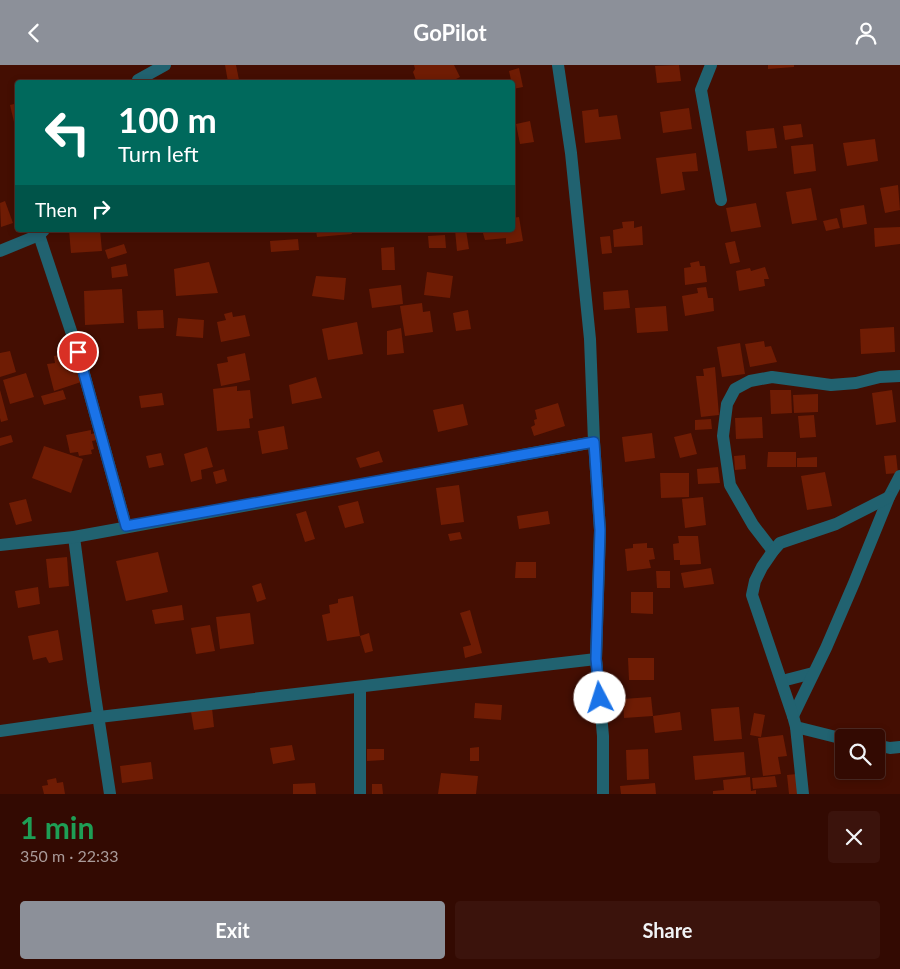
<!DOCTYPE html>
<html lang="en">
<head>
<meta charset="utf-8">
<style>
	:root { --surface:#330a02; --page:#3b130c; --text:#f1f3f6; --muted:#a99a99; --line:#4e2b24; --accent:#8c9099 }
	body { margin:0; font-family:Lato,sans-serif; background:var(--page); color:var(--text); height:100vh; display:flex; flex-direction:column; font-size:19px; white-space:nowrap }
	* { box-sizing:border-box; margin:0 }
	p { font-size:16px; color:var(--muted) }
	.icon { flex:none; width:28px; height:28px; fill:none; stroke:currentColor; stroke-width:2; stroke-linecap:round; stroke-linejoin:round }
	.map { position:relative; height:729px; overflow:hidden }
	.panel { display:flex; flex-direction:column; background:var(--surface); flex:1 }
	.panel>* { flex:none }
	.banner { position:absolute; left:15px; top:15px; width:500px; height:152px; border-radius:5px; box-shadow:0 2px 8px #0003,0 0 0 1px var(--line); background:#00695c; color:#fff; overflow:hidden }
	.buttons { position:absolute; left:835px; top:664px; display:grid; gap:10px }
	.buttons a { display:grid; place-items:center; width:50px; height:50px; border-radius:5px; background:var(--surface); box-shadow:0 2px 8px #0003,0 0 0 1px var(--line); font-size:25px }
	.pin { position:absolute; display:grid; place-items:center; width:42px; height:42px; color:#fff; margin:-21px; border:2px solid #fff; border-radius:50%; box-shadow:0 1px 5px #0007 }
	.me { position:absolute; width:55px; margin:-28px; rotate:355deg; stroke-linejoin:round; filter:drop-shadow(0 0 4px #0008) }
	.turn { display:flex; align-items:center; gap:18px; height:105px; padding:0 20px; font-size:22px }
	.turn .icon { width:65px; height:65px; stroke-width:2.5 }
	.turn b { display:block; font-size:35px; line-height:42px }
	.then { display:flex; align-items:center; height:48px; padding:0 20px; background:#0003; gap:10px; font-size:19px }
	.round { display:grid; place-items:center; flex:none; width:52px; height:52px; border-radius:5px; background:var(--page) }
	.summary { display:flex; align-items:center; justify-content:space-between; height:85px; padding:0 20px }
	h1 { font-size:30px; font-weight:700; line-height:38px; color:#1e9e55 }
	.button { display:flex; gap:10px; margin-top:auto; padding:10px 20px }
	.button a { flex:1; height:58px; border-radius:5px; background:var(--accent); color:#fff; font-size:20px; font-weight:700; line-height:58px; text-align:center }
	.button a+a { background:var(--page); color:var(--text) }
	header { display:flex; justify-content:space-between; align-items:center; height:65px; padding:0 20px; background:var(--accent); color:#fff; font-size:22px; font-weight:700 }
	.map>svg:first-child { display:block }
	.building { fill:#6f1c04 }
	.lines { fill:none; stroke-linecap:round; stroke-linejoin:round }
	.minor { stroke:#216270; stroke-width:12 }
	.route-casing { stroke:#114b97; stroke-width:12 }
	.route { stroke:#1a73e8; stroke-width:9 }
</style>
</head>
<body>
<header><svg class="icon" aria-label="back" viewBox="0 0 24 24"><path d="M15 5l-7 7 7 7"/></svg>GoPilot<svg class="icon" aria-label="person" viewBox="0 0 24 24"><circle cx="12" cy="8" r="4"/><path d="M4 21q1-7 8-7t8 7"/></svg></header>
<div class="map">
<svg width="900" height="729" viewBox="0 0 900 729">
	<rect width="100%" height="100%" fill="#440e02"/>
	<g class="building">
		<polygon points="225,0 236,0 239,15 228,17"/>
		<polygon points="414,0 454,0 460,12 448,18 417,18 413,7 415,4"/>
		<polygon points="679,0 681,16 657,18 655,1"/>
		<polygon points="768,0 794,0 794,2 768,4"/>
		<polygon points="519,3 523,22 513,24 509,6"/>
		<polygon points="18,38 18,55 14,57 10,40"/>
		<polygon points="689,43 692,64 663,68 660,47"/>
		<polygon points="598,44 599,52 617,50 621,74 585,78 582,46"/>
		<polygon points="530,56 534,77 520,79 516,59"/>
		<polygon points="801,59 803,72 785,75 783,61"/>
		<polygon points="774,63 777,83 748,86 746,66"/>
		<polygon points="875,74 878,96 847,101 843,78"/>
		<polygon points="813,79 816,106 794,109 791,81"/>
		<polygon points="696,88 698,106 682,107 685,125 661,129 656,93"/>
		<polygon points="898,120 900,145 885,148 880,123"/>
		<polygon points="811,123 817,155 792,159 786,127"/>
		<polygon points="5,136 13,158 1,162 0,138"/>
		<polygon points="756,138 761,162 731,167 726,143"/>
		<polygon points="864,140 867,159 843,163 840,144"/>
		<polygon points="519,152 523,176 506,179 506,173 485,175 482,165 512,165 512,153"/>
		<polygon points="837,153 840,163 826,166 823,156"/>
		<polygon points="634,156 634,163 642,161 643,180 614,182 613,165 623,163 622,157"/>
		<polygon points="900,162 900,179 875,182 874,163"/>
		<polygon points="69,165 100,165 102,186 71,188"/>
		<polygon points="316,165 351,165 352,169 317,172"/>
		<polygon points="455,165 466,165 469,184 457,186"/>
		<polygon points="445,170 446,183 429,183 428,171"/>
		<polygon points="610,171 612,188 602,189 600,172"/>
		<polygon points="298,174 299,185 271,187 270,176"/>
		<polygon points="735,176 740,197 730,199 725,178"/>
		<polygon points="124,179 127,188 108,194 105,185"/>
		<polygon points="394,182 395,205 382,205 381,183"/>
		<polygon points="699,196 700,201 705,201 707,217 685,220 684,203 691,202 690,198"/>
		<polygon points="209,197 218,228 176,231 174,204"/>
		<polygon points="126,199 128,211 112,213 111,202"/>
		<polygon points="765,202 769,214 764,214 765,221 739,226 736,206 750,203 751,206"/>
		<polygon points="427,207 453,211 450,233 424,230"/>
		<polygon points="316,211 346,213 344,235 312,231"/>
		<polygon points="401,220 403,239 372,243 369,224"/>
		<polygon points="706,222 708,233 713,233 714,246 685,251 682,231 698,228 697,223"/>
		<polygon points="122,224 124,258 85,260 84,226"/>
		<polygon points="628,225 630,243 604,245 603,227"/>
		<polygon points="422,238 423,247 430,246 433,267 405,271 400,241"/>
		<polygon points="666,241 668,266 637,268 635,243"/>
		<polygon points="163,245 164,263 138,264 137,246"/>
		<polygon points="468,245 471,264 456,266 453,248"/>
		<polygon points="232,247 233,252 245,250 250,271 221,277 217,257 226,255 224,249"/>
		<polygon points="178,253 204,255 203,273 176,271"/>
		<polygon points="357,257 363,289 328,295 322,264"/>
		<polygon points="894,262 895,287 861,289 860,264"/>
		<polygon points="401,263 404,288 387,290 387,266"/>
		<polygon points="764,276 765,282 771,281 777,297 750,302 745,279"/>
		<polygon points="740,278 745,309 722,312 717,282"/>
		<polygon points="10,286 16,307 0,312 0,288"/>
		<polygon points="73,287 81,317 54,326 47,299 55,298 54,291"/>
		<polygon points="245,288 250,315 221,321 217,299 228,297 227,292"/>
		<polygon points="715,302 719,350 701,352 696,311 704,311 703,304"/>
		<polygon points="26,308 34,332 10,339 3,315"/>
		<polygon points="316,312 322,333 292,339 289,320"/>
		<polygon points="237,321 237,326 250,325 253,353 249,354 250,363 217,366 213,324"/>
		<polygon points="0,325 8,355 1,357 0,353"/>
		<polygon points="63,325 66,334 44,340 41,331"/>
		<polygon points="770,325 791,325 792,348 771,349"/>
		<polygon points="892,325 896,357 876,360 872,328"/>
		<polygon points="162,328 164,340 141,343 139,331"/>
		<polygon points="818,329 818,347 794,348 793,330"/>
		<polygon points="558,338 565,361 534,371 531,362 535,360 534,355 537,354 535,345"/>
		<polygon points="463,339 468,360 438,367 433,345"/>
		<polygon points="814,350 816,372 800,373 798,351"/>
		<polygon points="762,352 763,373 736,374 735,353"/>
		<polygon points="711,354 712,364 695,365 695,355"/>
		<polygon points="284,361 288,384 262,389 258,366"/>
		<polygon points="91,365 91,369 96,368 97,375 92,376 94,384 91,385 92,389 79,391 78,387 70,388 66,370"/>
		<polygon points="652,368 655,393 625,397 622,372"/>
		<polygon points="691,368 697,389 680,393 674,372"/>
		<polygon points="11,370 13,377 0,381 0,373"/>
		<polygon points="44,381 83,394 71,428 32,413"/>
		<polygon points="207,382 213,402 201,405 202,414 191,417 184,389"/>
		<polygon points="379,386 383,397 360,403 356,393"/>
		<polygon points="768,387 796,387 796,402 767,402"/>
		<polygon points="161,388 164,400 149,403 146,391"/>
		<polygon points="745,390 746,404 735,405 734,391"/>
		<polygon points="896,390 898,408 886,409 884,391"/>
		<polygon points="817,392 817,402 797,402 797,393"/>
		<polygon points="718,402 720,418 698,419 697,404"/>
		<polygon points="224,404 227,416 216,419 213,407"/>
		<polygon points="825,407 832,441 807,445 801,411"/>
		<polygon points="660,408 689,408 689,432 661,433"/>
		<polygon points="459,420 464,457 441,460 436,423"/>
		<polygon points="703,432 706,460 685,463 682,434"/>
		<polygon points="26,434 32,456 16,460 9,438"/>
		<polygon points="358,436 364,458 345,463 338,441"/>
		<polygon points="306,446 315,474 305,477 296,449"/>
		<polygon points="548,446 550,459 519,464 517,451"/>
		<polygon points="460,467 462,474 450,476 448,469"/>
		<polygon points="678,471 698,471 701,499 680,500 680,495 674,495 673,479 679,478"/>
		<polygon points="647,478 647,483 653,483 655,494 649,495 651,503 627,506 625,484 633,483 633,479"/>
		<polygon points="158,487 168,527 126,536 116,496"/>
		<polygon points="67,492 69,521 49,523 46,494"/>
		<polygon points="516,497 536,497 536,513 515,513"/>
		<polygon points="711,503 714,519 684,523 681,508"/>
		<polygon points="656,506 670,506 670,523 657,523"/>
		<polygon points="261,518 266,534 257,537 252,521"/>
		<polygon points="38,522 40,539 18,543 15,526"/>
		<polygon points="631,527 653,527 653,549 631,548"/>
		<polygon points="353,531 360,571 327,576 322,550 330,548 329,540 338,538 338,534"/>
		<polygon points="182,540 184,555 155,559 152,545"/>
		<polygon points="470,545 482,588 465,593 463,582 471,580 460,548"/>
		<polygon points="250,548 254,579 220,584 216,552"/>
		<polygon points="210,560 215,586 196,589 191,563"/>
		<polygon points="58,565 63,595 49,598 46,592 33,595 28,571"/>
		<polygon points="369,568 373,586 365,588 360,571"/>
		<polygon points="628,593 654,593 654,615 629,615"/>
		<polygon points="651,632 653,651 624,653 623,634"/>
		<polygon points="475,638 502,640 501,655 474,653"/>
		<polygon points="739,642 742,674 714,676 711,644"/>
		<polygon points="212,643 214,662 194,665 191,647"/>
		<polygon points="680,647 682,665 655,668 653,651"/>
		<polygon points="754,648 765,650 761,672 750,670"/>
		<polygon points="783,670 787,691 778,692 781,709 763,711 758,673"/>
		<polygon points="292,680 295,695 273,699 270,683"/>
		<polygon points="479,682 479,696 470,696 470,683"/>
		<polygon points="367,684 384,684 384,695 367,696"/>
		<polygon points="648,684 649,714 627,715 626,685"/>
		<polygon points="744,687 746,710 695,715 693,691"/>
		<polygon points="151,697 153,714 122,718 120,701"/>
		<polygon points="441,708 478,711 476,729 438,729"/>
		<polygon points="797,709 799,729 789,729 787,710"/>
		<polygon points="775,711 777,722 753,724 752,713"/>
		<polygon points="750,712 751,726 756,725 756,729 713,729 713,726 724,725 723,715"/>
		<polygon points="56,713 57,718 63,717 65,729 44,729 42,721 48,720 47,715"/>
		<polygon points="315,718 316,729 293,729 293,719"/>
		<polygon points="655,718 656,729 621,729 620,721"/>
		<polygon points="372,719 382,719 383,729 372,729"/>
	</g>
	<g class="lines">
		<g class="minor">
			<polyline points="558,0 571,88 590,274 594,377 600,465 596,594 603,671 603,729"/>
			<polyline points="711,0 701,25 721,135"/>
			<polyline points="138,18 138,15 165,0"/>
			<polyline points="39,170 78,287 126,461"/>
			<polyline points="0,186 39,170 44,165"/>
			<polyline points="74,472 93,617 110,729"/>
			<polyline points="0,480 74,472 594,377"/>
			<polyline points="773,486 753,460 730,420 723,371 727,339 735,324 750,316 772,312 831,320 856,318 880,312 900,311"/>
			<polyline points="782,616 813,608"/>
			<polyline points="360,622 360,729"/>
			<polyline points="793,651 826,583 854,518 889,432 900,411"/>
			<polyline points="796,662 844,674"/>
			<polyline points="0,666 99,652 596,594"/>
			<polyline points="876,680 890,683 900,682"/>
			<polyline points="803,729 796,662 793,651 752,530 755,516 762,502 773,486 780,478 836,459 889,432"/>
		</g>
	</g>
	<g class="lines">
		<defs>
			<polyline id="route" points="78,287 126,461 594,377 600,465 596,594 600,633"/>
		</defs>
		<use href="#route" class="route-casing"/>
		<use href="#route" class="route"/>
	</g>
</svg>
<div class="buttons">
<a><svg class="icon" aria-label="search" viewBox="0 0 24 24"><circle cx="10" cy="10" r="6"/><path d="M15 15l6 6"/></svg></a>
</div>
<div class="pin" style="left:78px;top:287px;background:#d93025"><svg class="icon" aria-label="arrive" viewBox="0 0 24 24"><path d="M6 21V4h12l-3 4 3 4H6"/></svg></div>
<svg class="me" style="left:600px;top:633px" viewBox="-20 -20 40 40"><circle r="19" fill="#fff"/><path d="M0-13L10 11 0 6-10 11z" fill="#1a73e8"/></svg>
<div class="banner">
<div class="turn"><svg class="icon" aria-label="left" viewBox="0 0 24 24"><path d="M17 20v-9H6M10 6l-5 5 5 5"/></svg><div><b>100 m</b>Turn left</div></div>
<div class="then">Then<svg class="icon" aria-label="right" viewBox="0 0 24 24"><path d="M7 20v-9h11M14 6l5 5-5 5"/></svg></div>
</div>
</div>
<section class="panel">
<div class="summary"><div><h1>1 min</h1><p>350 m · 22:33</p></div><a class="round"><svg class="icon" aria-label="close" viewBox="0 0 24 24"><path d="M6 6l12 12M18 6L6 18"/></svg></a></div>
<div class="button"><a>Exit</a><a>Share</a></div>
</section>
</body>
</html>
